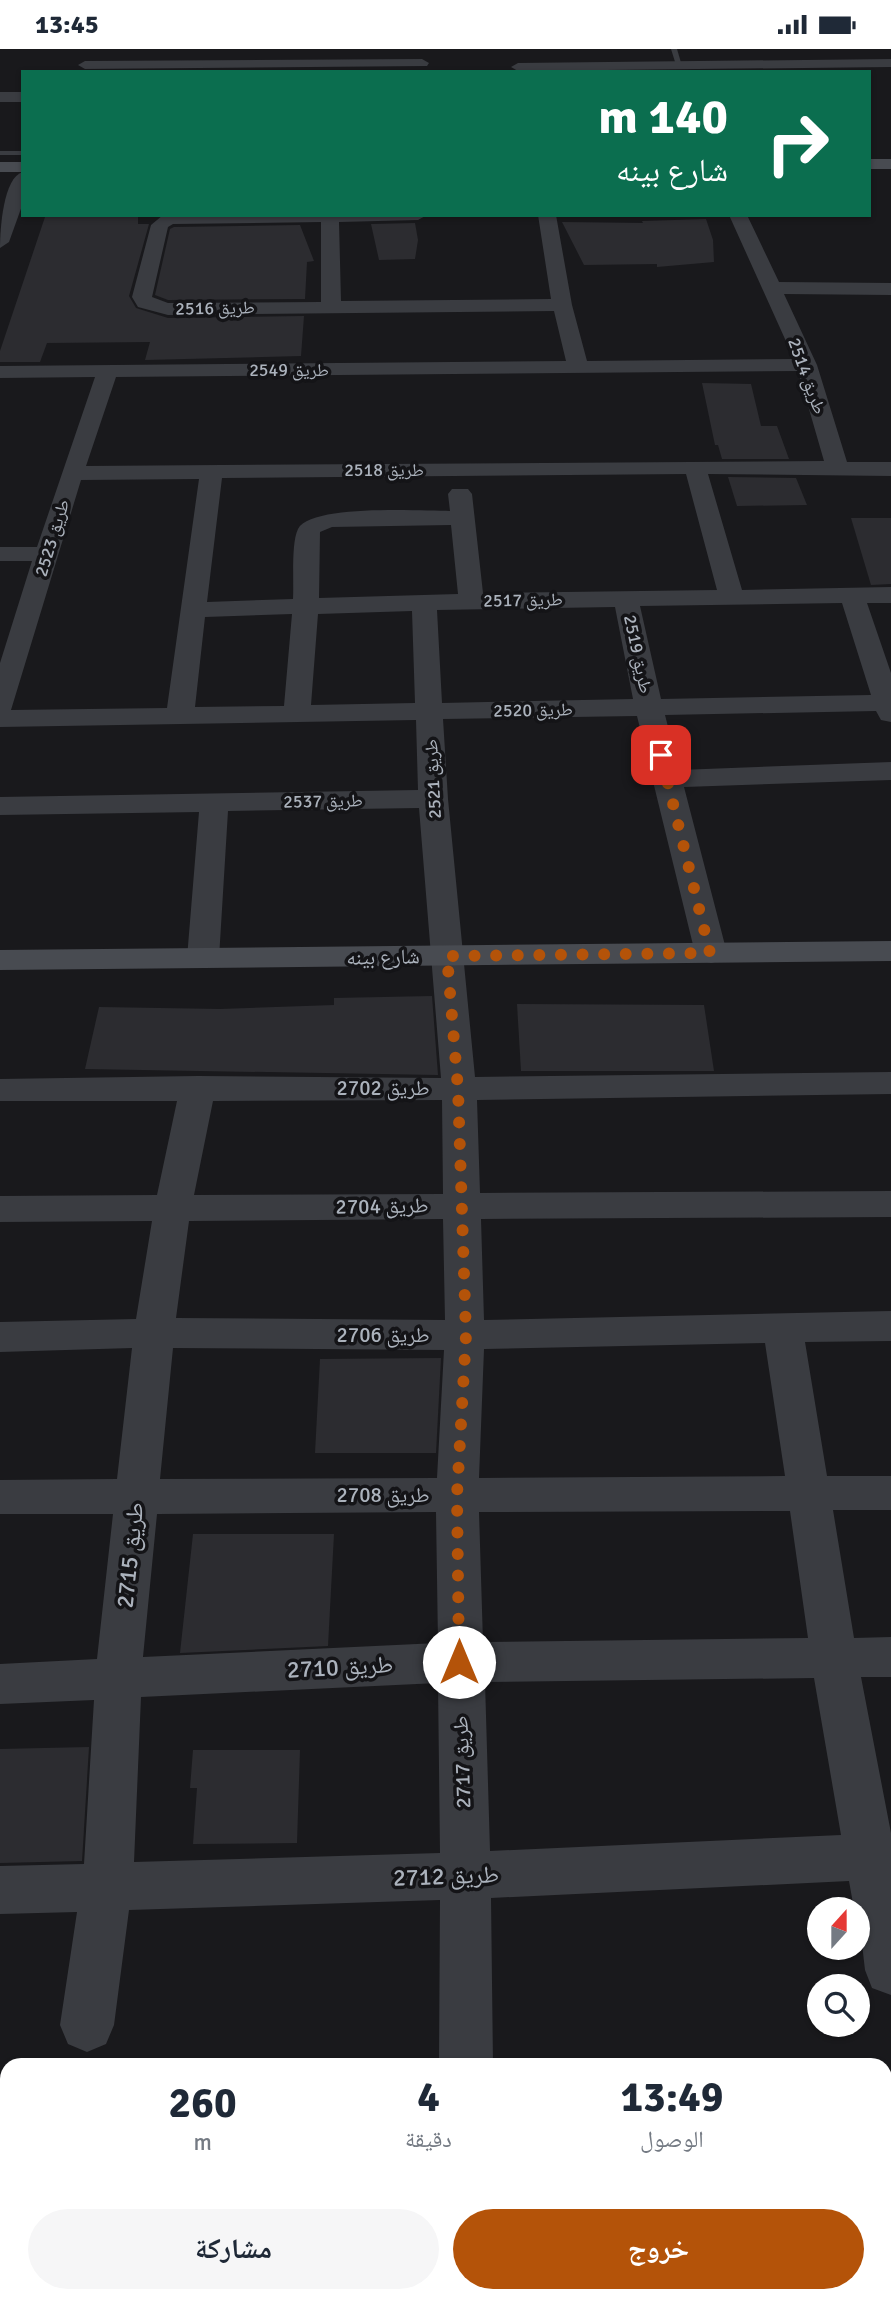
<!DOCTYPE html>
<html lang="ar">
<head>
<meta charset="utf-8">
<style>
	:root { --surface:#fff; --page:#f6f6f7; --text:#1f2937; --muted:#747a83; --accent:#b45309 }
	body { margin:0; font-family:Signika,"Noto Naskh Arabic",sans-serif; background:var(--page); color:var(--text); direction:rtl; height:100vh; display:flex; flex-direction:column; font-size:26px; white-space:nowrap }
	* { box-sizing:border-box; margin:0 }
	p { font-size:23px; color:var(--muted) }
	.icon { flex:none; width:38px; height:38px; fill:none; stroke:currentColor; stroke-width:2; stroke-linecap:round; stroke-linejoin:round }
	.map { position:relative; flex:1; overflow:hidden; direction:ltr }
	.drawer { position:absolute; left:0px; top:2009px; width:892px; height:245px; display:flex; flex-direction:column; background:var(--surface); border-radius:21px 21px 0 0; box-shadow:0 2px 5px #0004; direction:rtl }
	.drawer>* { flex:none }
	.guide { position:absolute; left:21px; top:21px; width:850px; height:147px; border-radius:0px; box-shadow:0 2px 5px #0004; direction:rtl; background:#0b6e4f; color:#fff; overflow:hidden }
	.needle { width:46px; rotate:21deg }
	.buttons { position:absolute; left:807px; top:1848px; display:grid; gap:14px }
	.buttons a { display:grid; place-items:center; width:63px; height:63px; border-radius:50%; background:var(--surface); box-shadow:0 2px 5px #0004; font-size:35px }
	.pin { position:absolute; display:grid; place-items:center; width:60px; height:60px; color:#fff; margin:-30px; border-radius:14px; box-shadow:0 4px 10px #0006 }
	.me { position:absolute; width:77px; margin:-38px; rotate:0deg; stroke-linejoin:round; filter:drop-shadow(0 0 5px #0008) }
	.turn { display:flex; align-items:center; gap:24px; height:147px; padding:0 28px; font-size:32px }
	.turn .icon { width:91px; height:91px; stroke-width:2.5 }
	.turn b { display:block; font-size:49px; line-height:60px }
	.eta { display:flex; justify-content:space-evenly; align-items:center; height:119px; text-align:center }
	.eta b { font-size:42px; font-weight:700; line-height:49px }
	.cta { display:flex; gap:14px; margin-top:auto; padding:14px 28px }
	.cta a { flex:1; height:80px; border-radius:42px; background:var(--accent); color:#fff; font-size:28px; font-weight:700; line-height:80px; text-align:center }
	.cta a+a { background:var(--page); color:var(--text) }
	.status { display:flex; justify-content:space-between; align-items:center; height:49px; padding:0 35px; background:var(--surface); direction:ltr }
	.status svg { height:19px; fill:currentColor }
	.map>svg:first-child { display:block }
	.building { fill:#2c2c30 }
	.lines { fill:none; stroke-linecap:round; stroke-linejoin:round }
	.lane { fill:#3a3c41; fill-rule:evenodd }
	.street { fill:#3a3c41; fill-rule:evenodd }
	.secondary { fill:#484b51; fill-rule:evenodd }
	.route { stroke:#b45309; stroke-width:12; stroke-dasharray:0 21.6 }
	.labels { text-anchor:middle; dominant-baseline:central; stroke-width:7; stroke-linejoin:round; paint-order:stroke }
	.far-street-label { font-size:18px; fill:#abb2bc; stroke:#141417 }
	.street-label { font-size:21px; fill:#abb2bc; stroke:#141417 }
	.near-street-label { font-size:24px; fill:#abb2bc; stroke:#141417 }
</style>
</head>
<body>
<div class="status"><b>13:45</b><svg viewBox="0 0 49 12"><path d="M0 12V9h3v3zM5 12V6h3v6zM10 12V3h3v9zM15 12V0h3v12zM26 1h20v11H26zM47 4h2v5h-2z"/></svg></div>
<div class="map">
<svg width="891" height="2254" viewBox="0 0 891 2254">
	<rect width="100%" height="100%" fill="#19191c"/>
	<g class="building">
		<polygon points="138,166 138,175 149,175 129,247 136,259 168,269 304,267 301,307 145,311 150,293 47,294 40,313 0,313 0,302 45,168"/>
		<polygon points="706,170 713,191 714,213 657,218 657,215 584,216 562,173 643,174 642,172"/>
		<polygon points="415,174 418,191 415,210 379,211 371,175"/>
		<polygon points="300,176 314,212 307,213 305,250 168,251 155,246 170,180 174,178"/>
		<polygon points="702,334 751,335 761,377 777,377 789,410 722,410 718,396 715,396"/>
		<polygon points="728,428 796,429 807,456 737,457"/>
		<polygon points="851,469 891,469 891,535 871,536"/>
		<polygon points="432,947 438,1026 85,1020 99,958 220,960 334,956 334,949"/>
		<polygon points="517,955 704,956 714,1022 521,1022"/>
		<polygon points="441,1309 436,1404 315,1404 320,1310"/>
		<polygon points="193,1485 334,1485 328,1597 180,1604"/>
		<polygon points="89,1698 82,1812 0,1814 0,1700"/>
		<polygon points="193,1701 300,1701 297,1794 193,1795 197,1739 190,1739"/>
	</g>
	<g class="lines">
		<g class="lane">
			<polygon points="671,0 677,0 682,17 676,16"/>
			<rect x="0" y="102" width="23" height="4"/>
		</g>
		<g class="street">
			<polygon points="422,10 429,14 427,17 85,20 78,16 85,12"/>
			<polygon points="891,10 891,18 518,22 511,18 518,14"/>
			<rect x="0" y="43" width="23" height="10"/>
			<path d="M23,123V154L9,193L0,199C0,181 3,128 23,123Z"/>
			<path d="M163,166H427L418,171L339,173L341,252L551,250L538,166H556L572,256L587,312L794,310L729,166H747L779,233L891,234V246L784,245L817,316L847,413H891V427L708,425L742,541L891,538V554H867L891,624V673L881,671L876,662L665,666L679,721L891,713V731L684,738L727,904L722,911L711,914L700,911L695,904L637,667L443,670L448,750L475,1028L891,1023V1045L477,1051L480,1144L891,1142V1168L481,1170L484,1271L891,1262V1292L805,1293L827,1427H891V1461H833L854,1589L891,1588V1628H861L891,1784V1946L872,1939L865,1921L858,1860H854L849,1832L491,1849L493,2016H439L440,1851L129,1861L114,1976L106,1995L87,2003L68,1995L60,1976L77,1863L0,1865V1817L84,1815L94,1651L0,1655V1615L97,1610L113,1465H0V1431L117,1430L132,1299L0,1303V1273L136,1270L152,1172L0,1173V1147L157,1146L177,1052H0V1030L198,1027L441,1029L419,759L228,762L219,909L214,916L203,919L192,916L187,909L199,763L0,766V748L418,741L416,671L0,678V614L32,512H0V498H37L95,328L0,329V317L566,312L554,262L168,266L138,258L132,248L151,176ZM321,173V253L168,254L152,248L168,178L173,175ZM798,322L824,412L86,417L116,328ZM686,425L717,541L483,544L472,445L468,440H452L448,445L450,462C421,462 311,455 298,480C291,494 294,533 293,550L207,553L222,429ZM199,430L167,659L11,661L81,431ZM451,476L458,545L319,549L320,483L332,478ZM842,554L871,646L661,650L640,557ZM615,558L633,650L442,654L437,561ZM412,562L415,654L311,656L318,565ZM292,565L284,657L195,658L205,568ZM442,1051L443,1145L194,1146L213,1052ZM443,1170L445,1271L176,1269L189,1172ZM765,1294L785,1427L479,1429L484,1300ZM173,1299L444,1301L437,1429L160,1430ZM790,1462L808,1589L483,1593L479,1463ZM436,1463L438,1594L143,1608L157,1465ZM814,1629L841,1786L490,1802L485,1633ZM438,1634L440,1804L134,1813L141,1648Z"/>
			<rect x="886" y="2061" width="5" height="56"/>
			<polygon points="7,2093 7,2149 0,2150 0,2094"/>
			<rect x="439" y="2247" width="58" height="7"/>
		</g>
		<g class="secondary">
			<rect x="870" y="110" width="21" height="10"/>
			<rect x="0" y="113" width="23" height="10"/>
			<polygon points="891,892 891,912 0,921 0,901"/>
		</g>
	</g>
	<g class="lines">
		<polyline class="route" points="459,1613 457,1446 466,1286 458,1040 447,907 710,904 661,706"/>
	</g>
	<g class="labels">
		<g class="far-street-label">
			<text transform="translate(215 259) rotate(-1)">طريق 2516</text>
			<text x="289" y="321">طريق 2549</text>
			<text transform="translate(807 327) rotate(70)">طريق 2514</text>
			<text x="384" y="421">طريق 2518</text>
			<text transform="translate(52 489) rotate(-73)">طريق 2523</text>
			<text transform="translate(523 551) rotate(-1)">طريق 2517</text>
			<text transform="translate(638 605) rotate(78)">طريق 2519</text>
			<text transform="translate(533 661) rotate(-1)">طريق 2520</text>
			<text transform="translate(433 730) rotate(-93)">طريق 2521</text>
			<text transform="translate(323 752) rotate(-1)">طريق 2537</text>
		</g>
		<g class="street-label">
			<text transform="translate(383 908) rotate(-1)">شارع بينه</text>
			<text x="383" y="1039">طريق 2702</text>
			<text transform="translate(382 1157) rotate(-1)">طريق 2704</text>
			<text x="383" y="1286">طريق 2706</text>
			<text x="383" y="1446">طريق 2708</text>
			<text transform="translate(462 1713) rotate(-92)">طريق 2717</text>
		</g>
		<g class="near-street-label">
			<text transform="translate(130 1506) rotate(-84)">طريق 2715</text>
			<text transform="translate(340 1618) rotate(-3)">طريق 2710</text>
			<text transform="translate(446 1827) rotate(-2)">طريق 2712</text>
		</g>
	</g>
</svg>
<div class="buttons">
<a><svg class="needle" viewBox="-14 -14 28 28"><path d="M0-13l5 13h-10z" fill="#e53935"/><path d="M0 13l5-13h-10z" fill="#747a83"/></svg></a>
<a><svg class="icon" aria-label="search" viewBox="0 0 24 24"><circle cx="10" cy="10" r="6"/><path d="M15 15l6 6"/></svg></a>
</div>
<div class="pin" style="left:661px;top:706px;background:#d93025"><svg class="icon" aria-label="arrive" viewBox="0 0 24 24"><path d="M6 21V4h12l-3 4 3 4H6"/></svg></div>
<svg class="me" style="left:459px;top:1613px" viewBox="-20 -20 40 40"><circle r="19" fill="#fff"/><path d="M0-13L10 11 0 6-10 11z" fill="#b45309"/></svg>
<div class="guide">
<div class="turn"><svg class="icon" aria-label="right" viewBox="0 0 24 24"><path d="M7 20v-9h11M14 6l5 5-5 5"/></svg><div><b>140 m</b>شارع بينه</div></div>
</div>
<section class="drawer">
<div class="eta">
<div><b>13:49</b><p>الوصول</p></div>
<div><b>4</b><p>دقيقة</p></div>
<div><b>260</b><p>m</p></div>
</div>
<div class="cta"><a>خروج</a><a>مشاركة</a></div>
</section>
</div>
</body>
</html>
